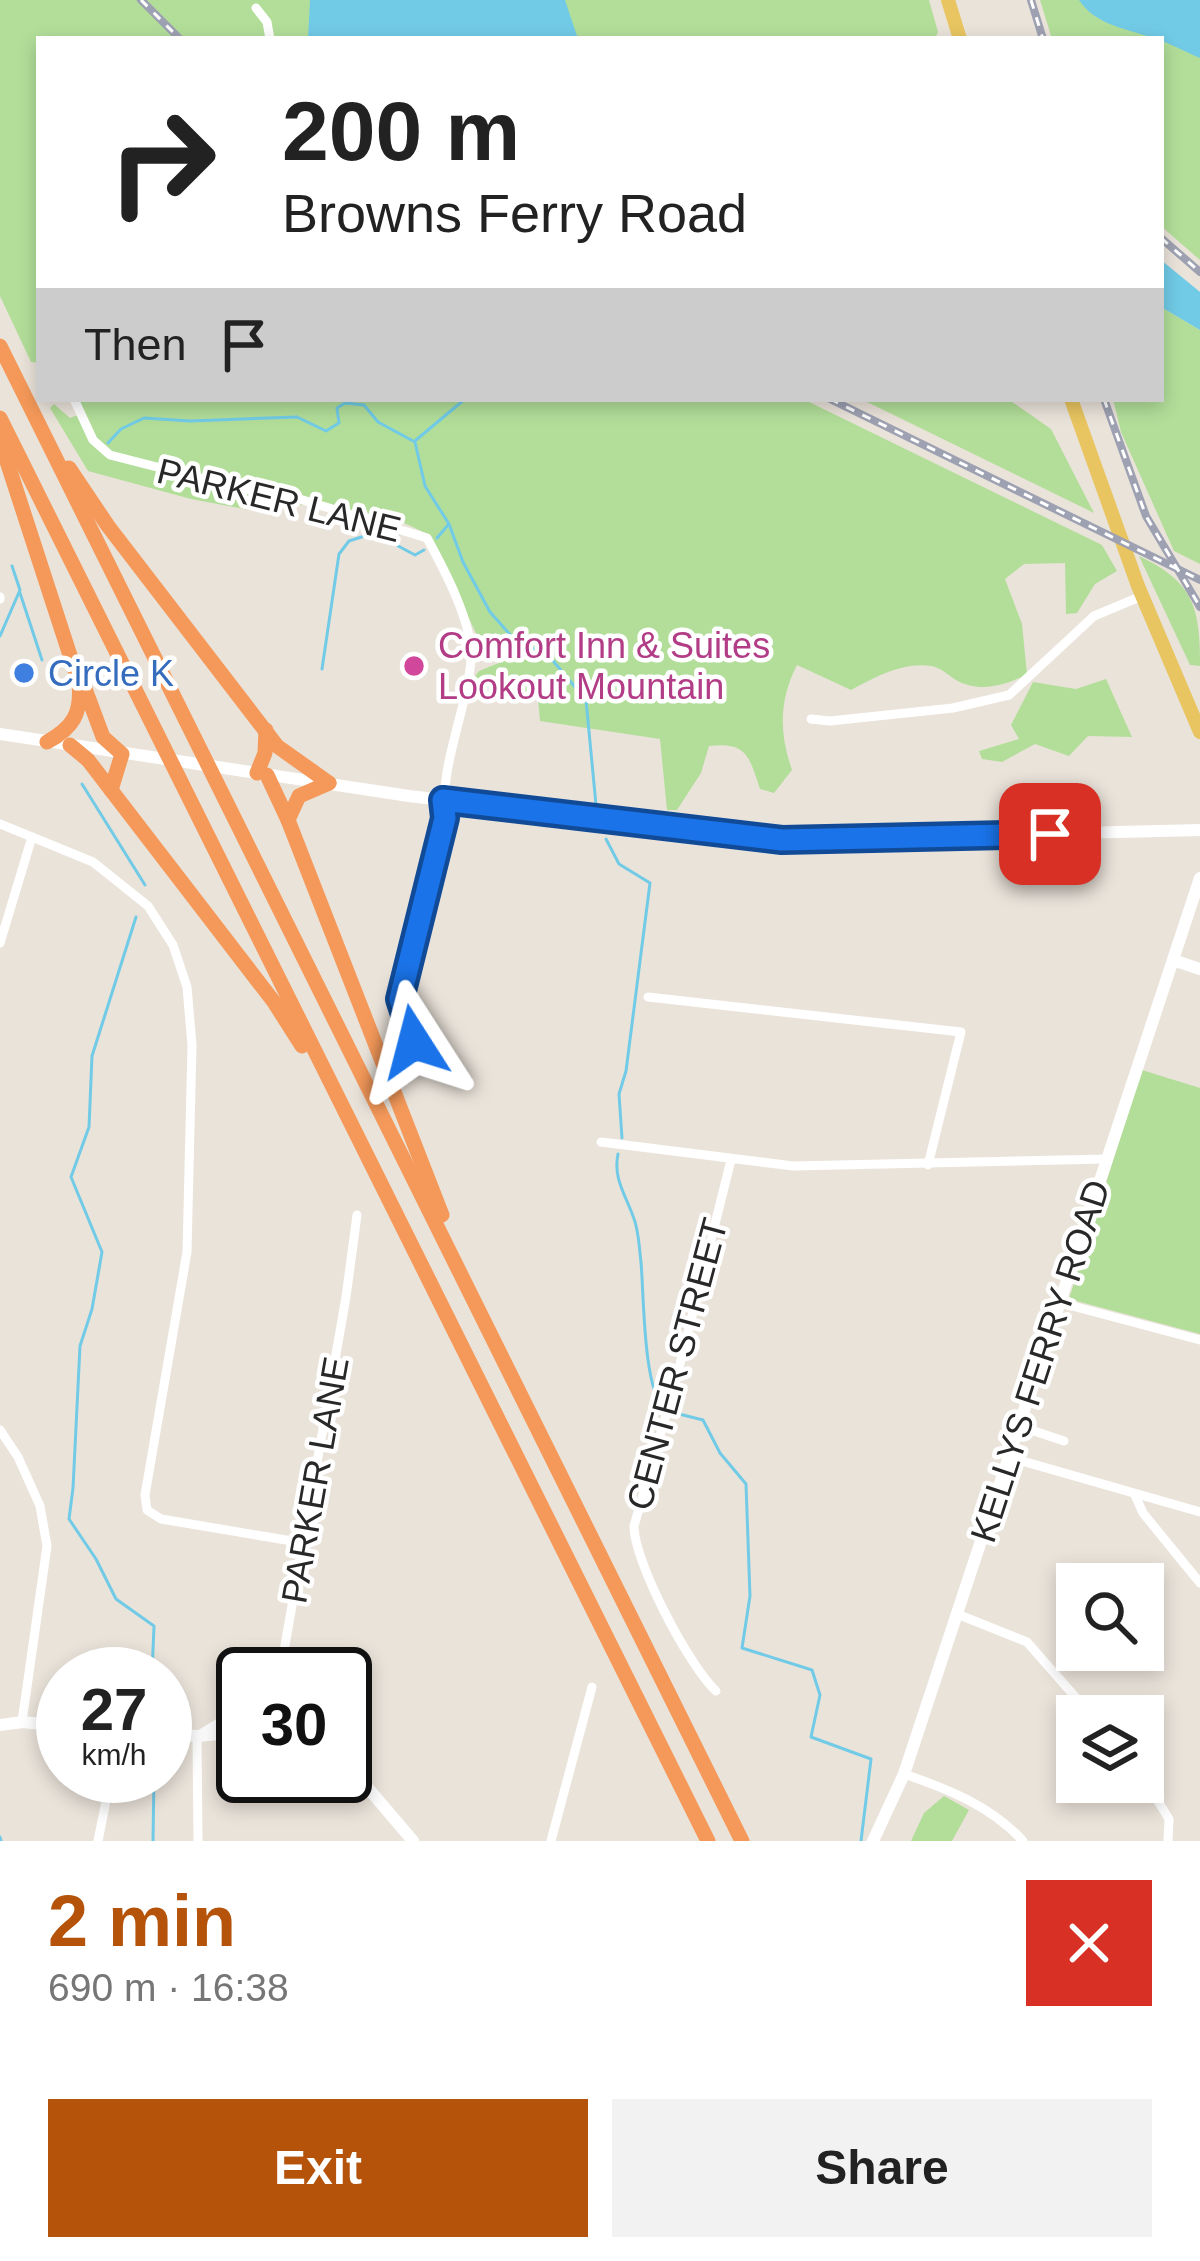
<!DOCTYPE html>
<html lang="en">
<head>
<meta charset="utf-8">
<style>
	:root { --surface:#fff; --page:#f2f2f2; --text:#222; --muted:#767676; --accent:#b45309 }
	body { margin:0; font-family:Helvetica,sans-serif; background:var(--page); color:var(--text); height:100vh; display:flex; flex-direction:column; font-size:45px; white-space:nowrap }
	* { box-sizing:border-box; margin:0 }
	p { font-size:39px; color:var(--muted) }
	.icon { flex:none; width:66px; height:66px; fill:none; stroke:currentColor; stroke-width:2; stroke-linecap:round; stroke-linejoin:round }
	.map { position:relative; height:1841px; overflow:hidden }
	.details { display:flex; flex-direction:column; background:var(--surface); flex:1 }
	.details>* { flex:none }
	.banner { position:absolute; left:36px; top:36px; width:1128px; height:366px; border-radius:0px; box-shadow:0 6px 18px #0003; background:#fff; color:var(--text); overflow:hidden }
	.controls { position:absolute; left:1056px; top:1563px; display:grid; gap:24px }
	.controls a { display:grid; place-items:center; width:108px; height:108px; border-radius:0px; background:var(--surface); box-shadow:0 6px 18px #0003; font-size:60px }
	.speed { position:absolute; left:36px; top:1647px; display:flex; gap:24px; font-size:60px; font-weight:700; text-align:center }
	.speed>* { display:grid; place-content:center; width:156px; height:156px; border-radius:50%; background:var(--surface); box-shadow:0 6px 18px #0003; line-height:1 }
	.speed small { font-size:30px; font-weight:400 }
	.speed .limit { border:6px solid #111; border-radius:18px; background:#fff; color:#111 }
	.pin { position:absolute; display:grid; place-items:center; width:102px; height:102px; color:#fff; margin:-51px; border-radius:24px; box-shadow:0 6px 18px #0006 }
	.me { position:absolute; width:132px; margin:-66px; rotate:351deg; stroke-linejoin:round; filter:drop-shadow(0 0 9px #0008) }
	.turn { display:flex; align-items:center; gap:42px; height:252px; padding:0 48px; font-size:54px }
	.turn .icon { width:156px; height:156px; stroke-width:2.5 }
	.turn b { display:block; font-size:84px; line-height:102px }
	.then { display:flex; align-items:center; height:114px; padding:0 48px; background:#0003; gap:24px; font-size:45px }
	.round { display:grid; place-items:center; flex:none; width:126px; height:126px; border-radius:0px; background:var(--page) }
	.headline { display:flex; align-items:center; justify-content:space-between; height:204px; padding:0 48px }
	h1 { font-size:72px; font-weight:700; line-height:90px; color:var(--accent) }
	.action { display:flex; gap:24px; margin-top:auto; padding:24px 48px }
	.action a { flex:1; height:138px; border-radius:0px; background:var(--accent); color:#fff; font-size:48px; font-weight:700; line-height:138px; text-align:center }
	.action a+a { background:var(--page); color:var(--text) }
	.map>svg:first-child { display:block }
	.green { fill:#b2de99 }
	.water { fill:#71cbe7 }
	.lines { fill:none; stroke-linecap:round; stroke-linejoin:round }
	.stream { stroke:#71cbe7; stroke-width:3 }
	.street { stroke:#fff; stroke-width:9 }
	.secondary { stroke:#fff; stroke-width:12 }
	.primary { stroke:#e8c560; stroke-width:14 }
	.highway { stroke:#f5995a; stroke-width:15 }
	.rail-casing { stroke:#9da1b1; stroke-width:8 }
	.rail { stroke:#fff; stroke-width:3; stroke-dasharray:9; stroke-linecap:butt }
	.route-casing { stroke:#114b97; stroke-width:30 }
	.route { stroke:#1a73e8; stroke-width:21 }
	.hotel-dot { fill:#d1479c; stroke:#fff; stroke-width:4.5 }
	.shop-dot { fill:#3f7fe0; stroke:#fff; stroke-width:4.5 }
	.labels { text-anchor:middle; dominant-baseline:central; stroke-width:9; stroke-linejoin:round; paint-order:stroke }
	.street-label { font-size:36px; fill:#282828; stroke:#fff }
	.hotel-label { font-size:36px; fill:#b23c85; stroke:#fff; text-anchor:start }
	.shop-label { font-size:36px; fill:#366cbe; stroke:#fff; text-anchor:start }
</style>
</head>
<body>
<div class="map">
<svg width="1200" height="1841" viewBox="0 0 1200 1841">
	<rect width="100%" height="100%" fill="#eae3da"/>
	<g class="green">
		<polygon points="0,0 929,0 938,32 935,39 39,39 39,363 31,362 0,296"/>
		<polygon points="1040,0 1200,0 1200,260 1161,226 1161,39 1052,39"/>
		<polygon points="1161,307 1200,330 1200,564 1174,551 1121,432 1113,399 1161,399"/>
		<path d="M79,399H803L1102,545L1117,571L1095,584L1077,613L1066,614L1065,563L1024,564L1005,579L1022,624L1027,674C1006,686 978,693 956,680C948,675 940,667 931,666C902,662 876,677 851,690L797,665C779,700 779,733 792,770L774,793L760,789C749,756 747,742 709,746L701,773L677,810H667L660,739L540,721L538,699L494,686L475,687L471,682L479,671L501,662L490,645L481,644L430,535L402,522L331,505H282L271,514L191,499L88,471L50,408L54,404L70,418L83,413Z"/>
		<polygon points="861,399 1008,399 1051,429 1094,513"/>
		<path d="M1139,556C1194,582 1200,608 1200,666L1190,665Z"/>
		<polygon points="1106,679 1132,737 1088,736 1069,756 1035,744 1002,762 982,759 979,751 1019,739 1011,725 1033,682 1076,689"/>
		<polygon points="1142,1070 1200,1088 1200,1334 1069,1299"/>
		<polygon points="944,1796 969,1810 952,1841 911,1841 924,1813"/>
	</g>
	<g class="water">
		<polygon points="310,0 565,0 578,39 308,39"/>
		<path d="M1079,0H1200V58C1186,52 1169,43 1156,39C1129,29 1096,26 1079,0Z"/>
		<polygon points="1161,260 1200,292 1200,330 1161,307"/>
	</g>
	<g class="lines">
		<g class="stream">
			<polyline points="416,440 465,399"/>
			<polyline points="108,443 121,429 144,418 190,421 297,417 326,431 339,423 337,408 345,403 364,405 378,422 415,442 425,486 449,524 463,562 490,612 514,639 549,656 586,700 596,805"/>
			<polyline points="437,538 448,525"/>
			<polyline points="20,593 42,660"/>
			<polyline points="0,636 20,590 12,566"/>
			<polyline points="322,669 339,554 349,541 374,533 415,555 424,550"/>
			<polyline points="82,784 145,885"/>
			<polyline points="606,839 619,864 650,883 626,1071 619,1094 622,1138"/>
			<polyline points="136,917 92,1056 89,1127 71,1177 102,1252 92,1309 80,1346 73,1488 69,1519 96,1559 116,1599 154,1626 152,1674"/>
			<path d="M618,1154C613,1178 625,1194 633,1216C639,1230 639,1247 641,1262C644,1296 643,1387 664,1409"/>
			<polyline points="675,1413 703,1420 720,1453 746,1484 750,1596 742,1648 812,1670 820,1695 811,1737 871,1759 861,1841"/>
			<polyline points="0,1837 1,1841"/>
			<polyline points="153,1841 154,1776"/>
		</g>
		<g class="street">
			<polyline points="256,8 267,22 270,39"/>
			<path d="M74,399L93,440L110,455L239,488L293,497L427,538C444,569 474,625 471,661C466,713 440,764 445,817L401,999L414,1042"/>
			<polyline points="0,597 0,599"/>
			<polyline points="472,656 504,656"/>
			<polyline points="811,719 830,721 953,708 1009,695 1094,616 1142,596"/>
			<polyline points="0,824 93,862 148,906 173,945 187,987 192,1045 187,1252 145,1495 147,1510 161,1519 304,1543"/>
			<polyline points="0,943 32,837"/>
			<polyline points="648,997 961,1032 928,1165"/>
			<polyline points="601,1142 793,1166 1106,1159"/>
			<polyline points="1061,1303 1200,1340"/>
			<polyline points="1019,1426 1064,1441"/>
			<polyline points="0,1430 18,1457 40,1506 47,1546 22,1722"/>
			<polyline points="1008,1457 1200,1512"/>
			<polyline points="1135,1495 1143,1513 1200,1583"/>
			<polyline points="957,1614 1027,1642 1092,1716"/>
			<polyline points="280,1674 346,1297 357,1215"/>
			<path d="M716,1691C689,1666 634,1562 634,1526L675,1384L731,1160"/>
			<path d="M904,1774C948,1789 991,1806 1023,1841"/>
			<polyline points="1143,1777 1169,1819 1168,1841"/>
			<polyline points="98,1841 111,1776"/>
			<polyline points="198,1841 197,1736 243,1708"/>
			<polyline points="551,1841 592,1687"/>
		</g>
		<g class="secondary">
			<polyline points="0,734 409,796 782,840 1200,830"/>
			<polyline points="1173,960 1200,969"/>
			<polyline points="0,1725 22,1722 63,1726"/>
			<polyline points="165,1734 197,1736 243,1732"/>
			<polyline points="345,1761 413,1841"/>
			<polyline points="873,1841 904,1774 1200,878"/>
		</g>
		<g class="primary">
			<polyline points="948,0 960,39"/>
			<polyline points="1071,399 1138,586 1200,732"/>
		</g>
		<g class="highway">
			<polyline points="0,346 742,1841"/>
			<polyline points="0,418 708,1841"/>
			<path d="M0,440L79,683C82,713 73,728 47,742"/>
			<polyline points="69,468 108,526 277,746 329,783"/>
			<polyline points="84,686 103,737 122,754 111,790"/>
			<polyline points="70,745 88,760 111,790 274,1002 302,1046"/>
			<polyline points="257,773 265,753 266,730"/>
			<polyline points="267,775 288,820"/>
			<polyline points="329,783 299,796 288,820 442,1215"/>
		</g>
		<defs>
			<g id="rail">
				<polyline points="141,0 180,39"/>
				<polyline points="1031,0 1043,39"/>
				<polyline points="1161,238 1200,272"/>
				<polyline points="830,399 1200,580"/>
				<polyline points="1104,399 1146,516 1200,607"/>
			</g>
		</defs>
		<use href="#rail" class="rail-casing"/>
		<use href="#rail" class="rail"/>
	</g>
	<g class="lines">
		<defs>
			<polyline id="route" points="414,1042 400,999 445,818 443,800 782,840 1050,834"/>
		</defs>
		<use href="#route" class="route-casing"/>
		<use href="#route" class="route"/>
	</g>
	<circle class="hotel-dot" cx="414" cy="666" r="12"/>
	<circle class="shop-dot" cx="24" cy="673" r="12"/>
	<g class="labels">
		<g class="street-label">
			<text transform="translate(279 500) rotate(14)">PARKER LANE</text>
			<text transform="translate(1040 1361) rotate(-72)">KELLYS FERRY ROAD</text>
			<text transform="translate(677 1364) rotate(-75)">CENTER STREET</text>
			<text transform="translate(315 1480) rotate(-80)">PARKER LANE</text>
		</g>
		<g class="hotel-label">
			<text x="438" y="645">Comfort Inn &amp; Suites<tspan x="438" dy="41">Lookout Mountain</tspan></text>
		</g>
		<g class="shop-label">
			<text x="48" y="673">Circle K</text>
		</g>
	</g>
</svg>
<div class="controls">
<a><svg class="icon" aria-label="search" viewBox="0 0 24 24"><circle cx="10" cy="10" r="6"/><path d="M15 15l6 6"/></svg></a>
<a><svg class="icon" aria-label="layers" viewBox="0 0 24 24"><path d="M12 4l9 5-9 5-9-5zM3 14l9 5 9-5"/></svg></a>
</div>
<div class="speed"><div>27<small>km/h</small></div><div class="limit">30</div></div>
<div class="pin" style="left:1050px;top:834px;background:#d93025"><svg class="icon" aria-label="arrive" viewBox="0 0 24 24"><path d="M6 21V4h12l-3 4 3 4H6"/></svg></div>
<svg class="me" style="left:414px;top:1042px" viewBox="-20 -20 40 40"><path d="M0-17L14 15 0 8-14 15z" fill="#1a73e8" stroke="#fff" stroke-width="4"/></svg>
<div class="banner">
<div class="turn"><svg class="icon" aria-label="right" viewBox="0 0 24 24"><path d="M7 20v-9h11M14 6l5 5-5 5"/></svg><div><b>200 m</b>Browns Ferry Road</div></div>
<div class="then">Then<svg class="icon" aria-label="arrive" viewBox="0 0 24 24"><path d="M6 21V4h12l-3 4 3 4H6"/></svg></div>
</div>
</div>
<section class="details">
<div class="headline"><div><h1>2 min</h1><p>690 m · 16:38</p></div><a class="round" style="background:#d93025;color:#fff"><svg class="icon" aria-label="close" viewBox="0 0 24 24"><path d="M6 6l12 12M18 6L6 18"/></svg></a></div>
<div class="action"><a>Exit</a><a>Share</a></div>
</section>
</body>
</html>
